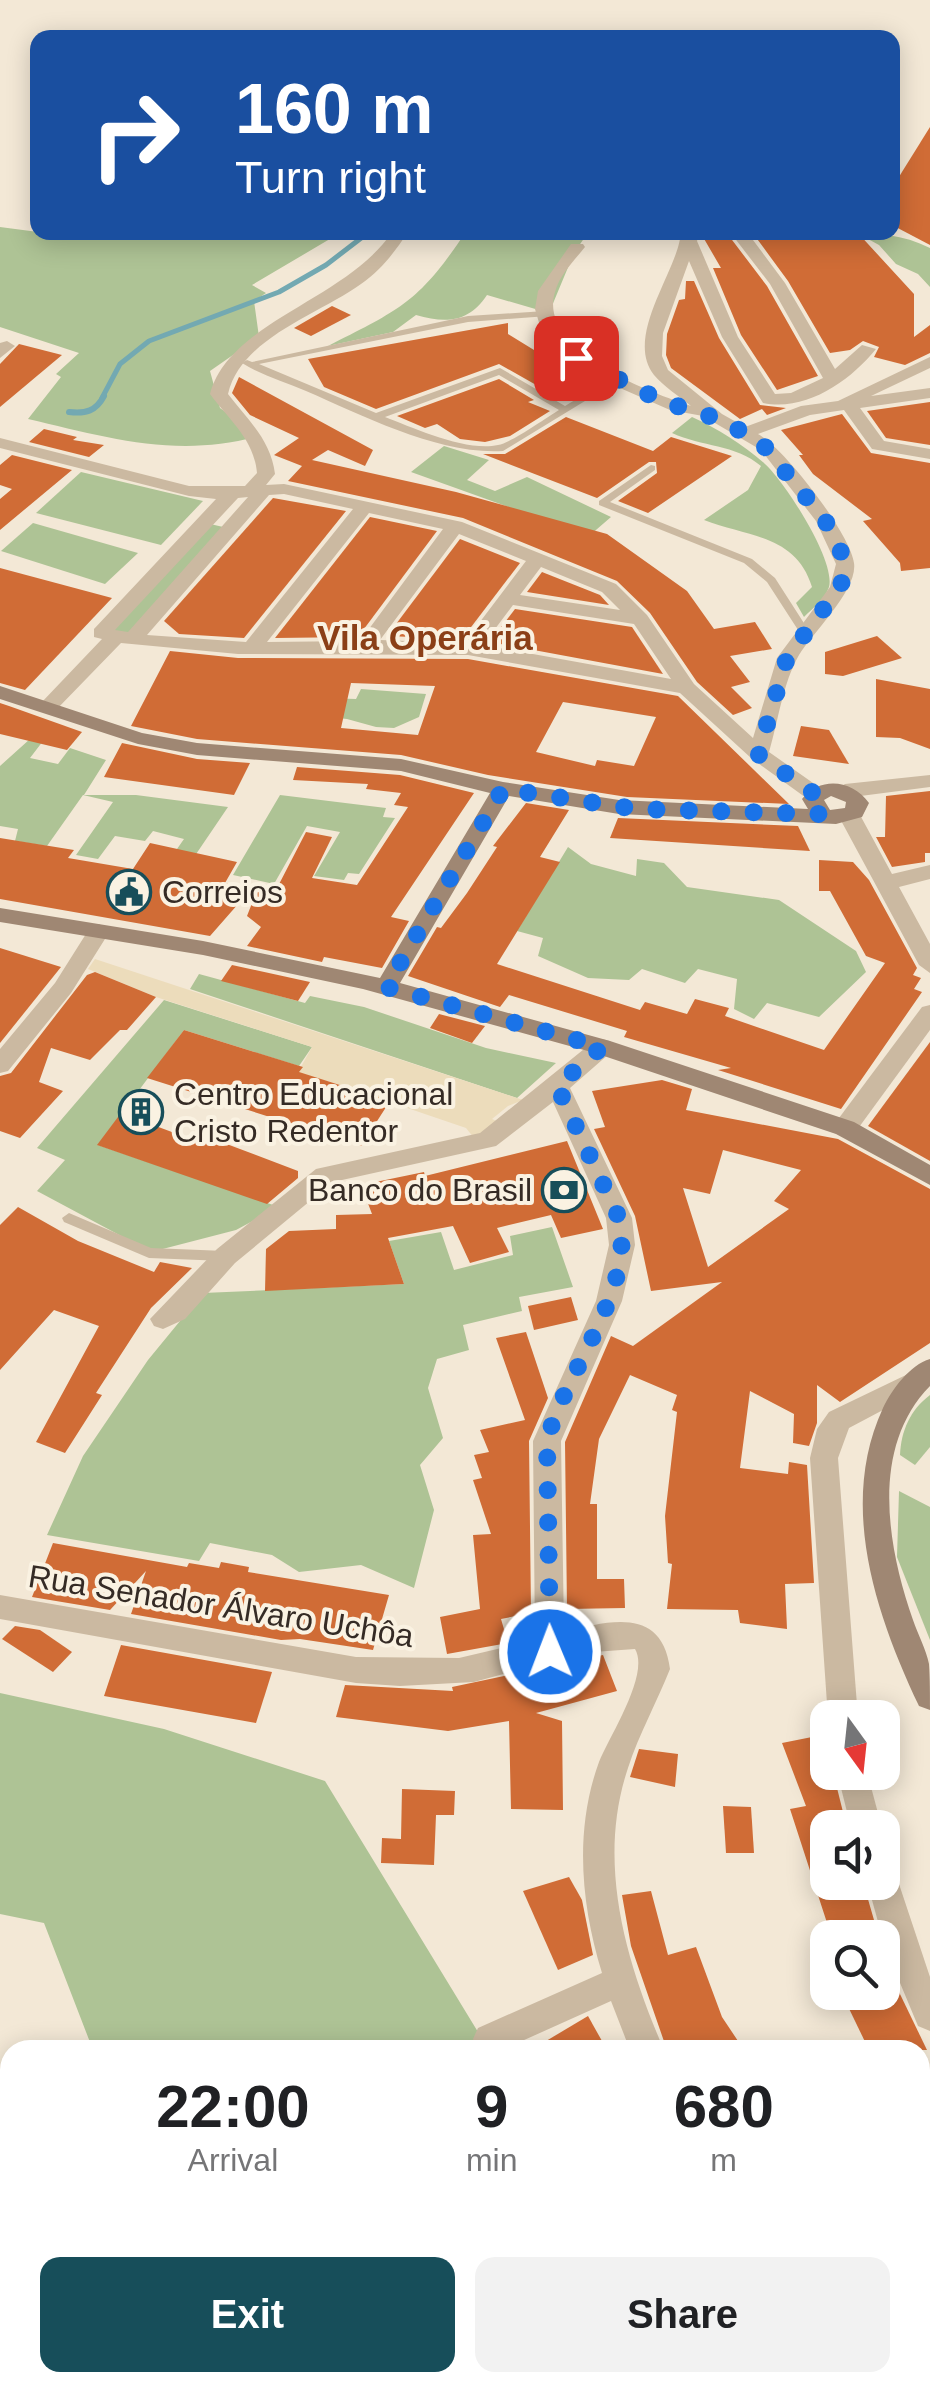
<!DOCTYPE html>
<html lang="en">
<head>
<meta charset="utf-8">
<style>
	:root { --surface:#fff; --page:#f2f2f2; --text:#202124; --muted:#757577; --accent:#174e5a }
	body { margin:0; font-family:Arial,sans-serif; background:var(--page); color:var(--text); height:100vh; display:flex; flex-direction:column; font-size:38px; white-space:nowrap }
	* { box-sizing:border-box; margin:0 }
	p { font-size:32px; color:var(--muted) }
	.icon { flex:none; width:55px; height:55px; fill:none; stroke:currentColor; stroke-width:2; stroke-linecap:round; stroke-linejoin:round }
	.map { position:relative; flex:1; overflow:hidden }
	.sheet { position:absolute; left:0px; top:2040px; width:930px; height:352px; display:flex; flex-direction:column; background:var(--surface); border-radius:30px 30px 0 0; box-shadow:0 5px 25px #0003 }
	.sheet>* { flex:none }
	.hud { position:absolute; left:30px; top:30px; width:870px; height:210px; border-radius:20px; box-shadow:0 5px 25px #0003; background:#1a4fa0; color:#fff; overflow:hidden }
	.needle { width:65px; rotate:165deg }
	.controls { position:absolute; left:810px; top:1700px; display:grid; gap:20px }
	.controls a { display:grid; place-items:center; width:90px; height:90px; border-radius:20px; background:var(--surface); box-shadow:0 5px 25px #0003; font-size:50px }
	.pin { position:absolute; display:grid; place-items:center; width:85px; height:85px; color:#fff; margin:-42px; border-radius:20px; box-shadow:0 5px 15px #0006 }
	.me { position:absolute; width:110px; margin:-55px; rotate:359deg; stroke-linejoin:round; filter:drop-shadow(0 0 8px #0008) }
	.turn { display:flex; align-items:center; gap:35px; height:210px; padding:0 40px; font-size:45px }
	.turn .icon { width:130px; height:130px; stroke-width:2.5 }
	.turn b { display:block; font-size:70px; line-height:85px }
	.eta { display:flex; justify-content:space-evenly; align-items:center; height:170px; text-align:center }
	.eta b { font-size:60px; font-weight:800; line-height:70px }
	.cta { display:flex; gap:20px; margin-top:auto; padding:20px 40px }
	.cta a { flex:1; height:115px; border-radius:20px; background:var(--accent); color:#fff; font-size:40px; font-weight:800; line-height:115px; text-align:center }
	.cta a+a { background:var(--page); color:var(--text) }
	.map>svg:first-child { display:block }
	.green { fill:#aec395 }
	.plaza { fill:#ecdcbb }
	.lines { fill:none; stroke-linecap:round; stroke-linejoin:round }
	.stream-far1 { stroke:#73a9b2; stroke-width:5 }
	.stream { stroke:#73a9b2; stroke-width:6 }
	.building { fill:#d06c36; fill-rule:evenodd }
	.lane { fill:#cbb9a1; fill-rule:evenodd }
	.street { fill:#cbb9a1; fill-rule:evenodd }
	.secondary { fill:#9f8773; fill-rule:evenodd }
	.route { stroke:#1a73e8; stroke-width:18; stroke-dasharray:0 32.4 }
	.labels { text-anchor:middle; dominant-baseline:central; stroke-width:8; stroke-linejoin:round; paint-order:stroke }
	.poi-label { font-size:32px; fill:#352b25; stroke:#faf2e2; text-anchor:start }
	.street-label { font-size:32px; fill:#352b25; stroke:#faf2e2 }
	.far-district-label { font-size:35px; font-weight:bold; fill:#8b3f17; stroke:#faf2e2 }
</style>
</head>
<body>
<div class="map">
<svg width="930" height="2391" viewBox="0 0 930 2391">
	<rect width="100%" height="100%" fill="#f3e8d6"/>
	<g class="green">
		<path d="M0,227L38,232L340,233L252,285L266,293L254,301L259,337L210,371L220,408L259,436C177,459 105,437 28,419L61,377L56,374L79,353L0,327Z"/>
		<path d="M465,233L587,234L574,253L549,313L487,295C469,322 447,324 416,315L393,332L328,346C401,309 419,302 465,233Z"/>
		<path d="M818,233C858,233 894,230 930,248V287L918,274L896,264L879,245L857,233Z"/>
		<path d="M692,417C718,429 744,445 765,464C785,482 836,561 829,587C825,599 813,608 804,617L796,603L812,587C796,534 747,537 704,520L748,490L761,466C735,444 702,447 672,433Z"/>
		<polygon points="444,446 489,460 467,480 495,491 527,477 611,517 589,536 411,472"/>
		<polygon points="81,472 203,501 161,545 36,513"/>
		<polygon points="33,523 138,553 105,584 1,551"/>
		<polygon points="206,523 236,530 135,638 107,631"/>
		<polygon points="361,689 426,694 419,717 394,728 376,727 347,719 283,712 325,698 356,699"/>
		<polygon points="30,739 43,741 30,758 58,764 70,748 106,760 84,795 136,795 228,807 190,863 170,859 184,839 153,831 145,841 115,836 98,859 76,855 113,802 83,795 47,846 15,841 18,829 0,826 0,766"/>
		<polygon points="280,795 386,808 383,817 395,818 359,874 348,873 344,880 314,876 340,832 307,826 274,884 233,875"/>
		<polygon points="568,847 591,864 636,876 637,859 664,863 687,887 779,900 856,951 866,972 819,1017 767,1003 754,1019 734,1009 737,979 698,969 685,983 642,969 629,980 588,978 538,956 543,938 517,931"/>
		<polygon points="199,974 305,1003 310,996 364,1007 486,1048 556,1063 517,1098 190,989"/>
		<polygon points="164,1000 312,1047 299,1066 184,1030 98,1145 279,1207 236,1230 151,1252 37,1191 65,1160 37,1148"/>
		<polygon points="552,1227 573,1287 519,1297 522,1311 463,1325 469,1350 437,1359 428,1388 443,1438 420,1465 434,1510 414,1588 361,1565 299,1572 272,1555 210,1543 199,1561 47,1535 83,1456 148,1360 203,1293 404,1284 389,1241 441,1232 454,1270 513,1255 510,1236"/>
		<path d="M930,1395V1447L915,1465L900,1455C901,1431 910,1410 930,1395Z"/>
		<polygon points="899,1491 930,1507 930,1640 897,1557"/>
		<polygon points="0,1693 164,1729 325,1781 489,2050 93,2050 44,1923 0,1914"/>
		<polygon points="55,2383 885,2382 906,2391 54,2391"/>
	</g>
	<polygon class="plaza" points="95,959 523,1100 508,1106 492,1119 499,1122 474,1138 466,1128 328,1081 293,1081 312,1047 156,997 88,969"/>
	<g class="lines">
		<polyline class="stream-far1" points="102,398 120,364 149,341 279,292 326,265 369,232"/>
		<path class="stream" d="M69,412C86,414 96,411 104,396"/>
	</g>
	<g class="building">
		<polygon points="930,127 930,245 892,225 892,188"/>
		<polygon points="705,232 726,232 767,286 818,376 777,390 741,335 713,268 721,268 703,237"/>
		<polygon points="752,232 857,232 914,294 914,337 930,325 930,353 905,365 874,357 879,347 863,341 850,350 830,353 788,281"/>
		<polygon points="686,281 694,281 719,338 760,405 786,408 767,415 762,409 740,419 671,368 666,355 667,334 679,300 685,299"/>
		<polygon points="332,306 351,315 311,336 294,328"/>
		<polygon points="508,323 508,334 586,382 552,394 499,364 376,409 324,387 308,359"/>
		<polygon points="19,344 62,355 0,407 0,364"/>
		<polygon points="239,377 373,450 365,466 328,450 312,460 456,492 607,534 687,591 714,629 755,622 772,649 730,656 750,682 731,687 752,708 733,715 697,682 650,613 617,581 463,518 288,481 302,466 274,455 299,438 250,415 232,393"/>
		<polygon points="499,379 534,400 528,402 550,411 510,436 485,442 460,439 437,424 425,428 397,416"/>
		<polygon points="930,402 930,445 886,438 867,411"/>
		<polygon points="842,414 871,453 930,463 930,568 901,571 900,563 863,521 872,519 813,474 799,455 803,455 781,430"/>
		<polygon points="566,417 653,451 671,437 732,456 648,513 618,501 657,473 656,462 649,462 597,498 483,454 505,454"/>
		<polygon points="44,429 77,437 73,440 104,445 89,457 29,442"/>
		<polygon points="12,455 72,470 0,530 0,499 12,489 0,485 0,465"/>
		<polygon points="273,498 346,511 244,638 179,634 164,621"/>
		<polygon points="370,517 437,531 358,637 275,638"/>
		<polygon points="460,539 520,563 462,639 387,636"/>
		<polygon points="0,568 112,598 25,690 0,683"/>
		<polygon points="542,572 600,595 609,605 527,592"/>
		<polygon points="515,609 632,627 663,674 490,642"/>
		<polygon points="877,636 902,658 843,676 825,674 825,652"/>
		<path d="M170,651L238,658L468,659L678,696L789,804L627,797L488,775L401,755L197,739L131,726ZM351,683L435,686L418,735L341,728ZM563,702L656,717L634,766L597,760L595,766L536,752Z"/>
		<polygon points="876,679 930,689 930,749 900,738 876,737"/>
		<polygon points="0,703 9,706 82,732 67,750 0,734"/>
		<polygon points="801,726 829,730 849,764 793,756"/>
		<polygon points="122,743 197,759 250,763 234,795 104,777"/>
		<polygon points="297,767 400,775 474,793 391,917 409,921 382,968 324,957 322,962 247,946 261,927 247,916 258,888 276,890 306,832 332,837 312,878 357,885 408,807 394,805 401,793 366,789 368,784 293,780"/>
		<polygon points="930,791 930,853 925,853 925,862 892,867 876,837 885,837 886,796"/>
		<polygon points="526,803 569,810 540,857 560,862 497,964 640,1010 645,1002 687,1014 695,999 729,1008 725,1016 824,1050 885,963 866,956 830,891 819,891 819,860 853,862 869,880 917,968 913,975 921,978 914,989 922,992 841,1109 718,1070 731,1068 624,1037 627,1031 509,995 500,1007 408,976 437,927 441,928 467,893 497,847 493,846"/>
		<polygon points="618,818 798,826 810,851 610,838"/>
		<polygon points="0,838 74,850 68,858 133,869 150,843 237,862 225,883 253,887 210,936 0,899"/>
		<polygon points="0,948 61,967 0,1043"/>
		<polygon points="232,965 310,982 298,1001 221,981"/>
		<polygon points="95,972 156,997 127,1030 120,1030 90,1060 51,1048 39,1082 63,1091 20,1138 0,1131 0,1076 11,1073 87,975"/>
		<polygon points="439,1014 485,1026 472,1043 430,1028"/>
		<polygon points="184,1030 303,1067 299,1072 390,1101 361,1146 344,1140 340,1129 333,1137 147,1078"/>
		<polygon points="930,1042 930,1161 868,1126"/>
		<path d="M662,1080L692,1089L686,1110L838,1139L930,1189V1343L840,1402L817,1385V1423L809,1446L793,1443L794,1414L750,1391L740,1468L788,1474L789,1462L807,1465L814,1583L785,1584L787,1629L740,1623L738,1610L667,1609L672,1564L668,1563L665,1516L677,1412L672,1410L677,1395L630,1375L599,1439L590,1504H597V1579H624L625,1608L567,1609L565,1442L611,1336L633,1346L722,1282L651,1291L635,1216L594,1129L605,1127L592,1091ZM723,1150L801,1170L774,1201L789,1209L708,1267L683,1188L710,1194Z"/>
		<polygon points="121,1113 204,1144 216,1140 298,1171 298,1178 267,1204 97,1145"/>
		<polygon points="567,1141 603,1229 561,1238 551,1215 497,1228 509,1252 470,1263 453,1226 388,1238 404,1284 265,1291 266,1249 289,1231 336,1229 336,1215 372,1214 361,1185 424,1172 425,1176"/>
		<polygon points="18,1207 78,1241 154,1272 160,1262 192,1268 151,1308 96,1393 102,1395 65,1453 36,1442 99,1326 54,1310 0,1370 0,1225"/>
		<polygon points="571,1297 578,1320 534,1330 528,1306"/>
		<polygon points="526,1332 548,1398 529,1441 531,1613 501,1619 508,1643 447,1654 440,1617 480,1609 473,1535 491,1534 473,1480 482,1478 474,1455 489,1452 480,1430 525,1420 496,1338"/>
		<polygon points="53,1543 187,1567 189,1563 219,1568 221,1562 249,1567 248,1572 389,1595 373,1650 300,1639 281,1640 131,1614 146,1571 110,1610 32,1597"/>
		<polygon points="15,1626 40,1630 72,1652 53,1672 2,1639"/>
		<polygon points="121,1645 272,1672 256,1723 104,1696"/>
		<polygon points="603,1655 617,1691 536,1713 562,1721 563,1810 511,1809 509,1721 448,1731 336,1717 345,1685 453,1691 452,1687"/>
		<polygon points="822,1735 828,1772 833,1772 847,1828 828,1828 828,1882 863,1882 874,1920 829,1929 790,1809 806,1806 782,1743"/>
		<polygon points="639,1749 678,1754 675,1787 630,1777"/>
		<polygon points="402,1789 455,1791 454,1815 436,1815 434,1865 381,1863 382,1838 401,1839"/>
		<polygon points="723,1806 751,1807 754,1853 726,1853"/>
		<polygon points="569,1877 582,1900 593,1955 558,1970 523,1891"/>
		<polygon points="651,1891 668,1955 696,1947 722,2017 744,2050 667,2050 631,1946 622,1895"/>
		<polygon points="841,1992 899,1992 927,2050 869,2050"/>
		<polygon points="588,2016 607,2050 531,2050"/>
	</g>
	<g class="lines">
		<g class="lane">
			<path d="M545,311L550,314L548,316L468,322L259,364L376,413L500,368L565,406L613,377L621,379L503,451C439,455 364,416 306,391C285,382 261,375 242,363L247,360L252,362L468,316ZM499,375L559,410C544,419 513,442 498,445C466,452 414,428 385,417Z"/>
			<polygon points="651,465 655,466 655,470 610,502 752,559 775,578 809,631 808,633 800,633 767,582 744,563 599,505 599,501"/>
			<polygon points="69,1213 151,1248 225,1251 230,1252 232,1256 230,1260 225,1261 149,1258 64,1222 62,1218"/>
		</g>
		<g class="street">
			<path d="M392,232H408C394,253 381,270 361,284C318,315 241,338 228,394C248,420 271,440 275,474L266,485L284,484L462,522L616,584L647,615L694,684L753,738L777,658L830,587L836,564L816,521L761,450L703,416L670,410L611,384L552,344L540,326L535,309L538,291L571,244H583L585,247C574,261 560,274 555,292C537,350 648,392 691,406C679,396 663,386 654,375C625,338 673,277 680,239L684,232H700L697,241L738,337L775,394L791,393L823,378L770,284L730,232H747L785,283L835,369L862,345L876,349C850,381 806,412 763,403L722,337L689,261L663,333L662,356L668,370L722,414L745,427L801,406L838,401L930,357V368L871,396L930,388V398L860,408L884,441L930,449V459L872,449L844,410L810,415L758,434C784,448 850,533 854,563C858,590 813,632 799,655C783,682 778,722 769,752L823,790V800H809L751,758L680,693L468,655L238,654L121,643L55,711H41V703L102,639L94,637V629L216,499L189,496L0,448V438L189,486H245L257,473C254,439 229,420 210,394C229,321 347,300 392,232ZM284,494L353,509L246,642L147,635L269,495ZM248,497L128,632L115,630L238,498ZM369,513L443,529L360,641L267,642ZM459,534L526,561L464,643L380,640ZM541,567L602,592L620,610L520,595ZM513,605L634,624L671,679L483,645Z"/>
			<polygon points="7,341 15,346 0,358 0,343"/>
			<polygon points="930,775 930,787 845,798 834,791 845,784"/>
			<polygon points="849,808 860,815 892,874 930,865 930,879 899,887 930,944 930,973 919,965 838,815"/>
			<polygon points="99,924 110,931 71,993 8,1071 0,1073 0,1049 55,983 91,926"/>
			<polygon points="930,1005 930,1030 854,1134 836,1134 833,1128 836,1122 922,1007"/>
			<path d="M602,1039L610,1041L614,1047L610,1053L570,1088L632,1218L635,1245L622,1301L561,1441L564,1632C611,1620 662,1607 670,1669C657,1702 639,1734 628,1768C596,1863 626,1962 664,2050H630L611,2001L502,2050H478L473,2039L478,2028L602,1973C581,1905 574,1830 599,1762C610,1735 650,1674 635,1649L580,1653L474,1682L400,1686L356,1683L0,1619V1595L356,1657L459,1658L535,1640L533,1441L596,1301L609,1245L606,1218L553,1102L496,1146L333,1182L235,1263L185,1319L163,1329L154,1326L150,1319L217,1249L316,1169L480,1133L594,1041Z"/>
			<polygon points="908,1374 917,1378 921,1385 917,1392 849,1428 838,1458 858,1718 828,1718 810,1458 817,1429 829,1412"/>
			<polygon points="837,1772 867,1772 882,1828 851,1828"/>
			<polygon points="882,1867 893,1871 898,1881 930,1977 930,2031 918,2026 885,1947 867,1882 882,1882"/>
			<polygon points="920,2261 930,2265 930,2303 920,2299"/>
		</g>
		<g class="secondary">
			<path d="M0,686L142,733L197,743L401,759L503,782L619,800L808,809L802,799C821,776 852,780 869,803L862,817L836,824L619,814L509,796L400,983L610,1041L854,1122L930,1165V1185L836,1134L595,1053L363,989L203,955L0,922V908L203,941L380,978L490,793L401,771L197,755L138,744L0,699ZM831,796L846,802L845,808L830,810L824,800Z"/>
			<path d="M930,1359V1386C870,1447 887,1546 913,1620C918,1635 926,1649 929,1664C930,1678 930,1696 930,1710L919,1706C876,1615 838,1505 883,1408C892,1389 910,1365 930,1359Z"/>
		</g>
	</g>
	<g class="lines">
		<path class="route" d="M550,1652L547,1441C565,1371 636,1289 619,1218L557,1086L602,1047L386,987L503,789L636,809L822,814L812,803L816,795L758,754L787,658L840,587L844,576L843,556L825,520L760,441L716,418L664,402L576,358"/>
	</g>
	<defs>
		<symbol id="civic-ring" viewBox="-11 -11 22 22"><circle r="9.5" fill="#faf2e2" stroke="#174e5a" stroke-width="1.5"/><path d="M-.6-6.5H3V-4.5H.6V-3L4-1V1h2V6H-6V1h2V-1L-.6-3ZM-1.2 2.5V6h2.4V2.5Z" fill="#174e5a"/></symbol>
		<symbol id="building-ring" viewBox="-11 -11 22 22"><circle r="9.5" fill="#faf2e2" stroke="#174e5a" stroke-width="1.5"/><path d="M-4-6H4V6H1V3H-1V6H-4ZM-2.5-4.3h1.7v1.8h-1.7ZM.8-4.3h1.7v1.8H.8ZM-2.5-1h1.7V.8h-1.7ZM.8-1h1.7V.8H.8Z" fill="#174e5a"/></symbol>
		<symbol id="bank-ring" viewBox="-11 -11 22 22"><circle r="9.5" fill="#faf2e2" stroke="#174e5a" stroke-width="1.5"/><path d="M-6-4H6V4H-6ZM0-2.3a2.3 2.3 0 1 0 0 4.6a2.3 2.3 0 1 0 0-4.6Z" fill="#174e5a"/></symbol>
	</defs>
	<g fill-rule="evenodd">
		<use href="#civic-ring" x="104" y="867" width="50" height="50"/>
		<use href="#building-ring" x="116" y="1087" width="50" height="50"/>
		<use href="#bank-ring" x="539" y="1165" width="50" height="50"/>
	</g>
	<g class="labels">
		<g class="poi-label">
			<text x="162" y="892">Correios</text>
			<text x="174" y="1094">Centro Educacional<tspan x="174" dy="37">Cristo Redentor</tspan></text>
			<text x="532" y="1190" text-anchor="end">Banco do Brasil</text>
		</g>
		<g class="street-label">
			<text transform="translate(221 1606) rotate(9)">Rua Senador Álvaro Uchôa</text>
		</g>
		<g class="far-district-label">
			<text x="425" y="637">Vila Operária</text>
		</g>
	</g>
</svg>
<div class="controls">
<a><svg class="needle" viewBox="-14 -14 28 28"><path d="M0-13l5 13h-10z" fill="#e53935"/><path d="M0 13l5-13h-10z" fill="#757577"/></svg></a>
<a><svg class="icon" aria-label="sound" viewBox="0 0 24 24"><path d="M4 9h4l5-4v14l-5-4H4zM17 9q2 3 0 6"/></svg></a>
<a><svg class="icon" aria-label="search" viewBox="0 0 24 24"><circle cx="10" cy="10" r="6"/><path d="M15 15l6 6"/></svg></a>
</div>
<div class="pin" style="left:576px;top:358px;background:#d93025"><svg class="icon" aria-label="arrive" viewBox="0 0 24 24"><path d="M6 21V4h12l-3 4 3 4H6"/></svg></div>
<svg class="me" style="left:550px;top:1652px" viewBox="-20 -20 40 40"><circle r="17" fill="#1a73e8" stroke="#fff" stroke-width="3"/><path d="M0-11L8 9 0 5-8 9z" fill="#fff"/></svg>
<div class="hud">
<div class="turn"><svg class="icon" aria-label="right" viewBox="0 0 24 24"><path d="M7 20v-9h11M14 6l5 5-5 5"/></svg><div><b>160 m</b>Turn right</div></div>
</div>
<section class="sheet">
<div class="eta">
<div><b>22:00</b><p>Arrival</p></div>
<div><b>9</b><p>min</p></div>
<div><b>680</b><p>m</p></div>
</div>
<div class="cta"><a>Exit</a><a>Share</a></div>
</section>
</div>
</body>
</html>
